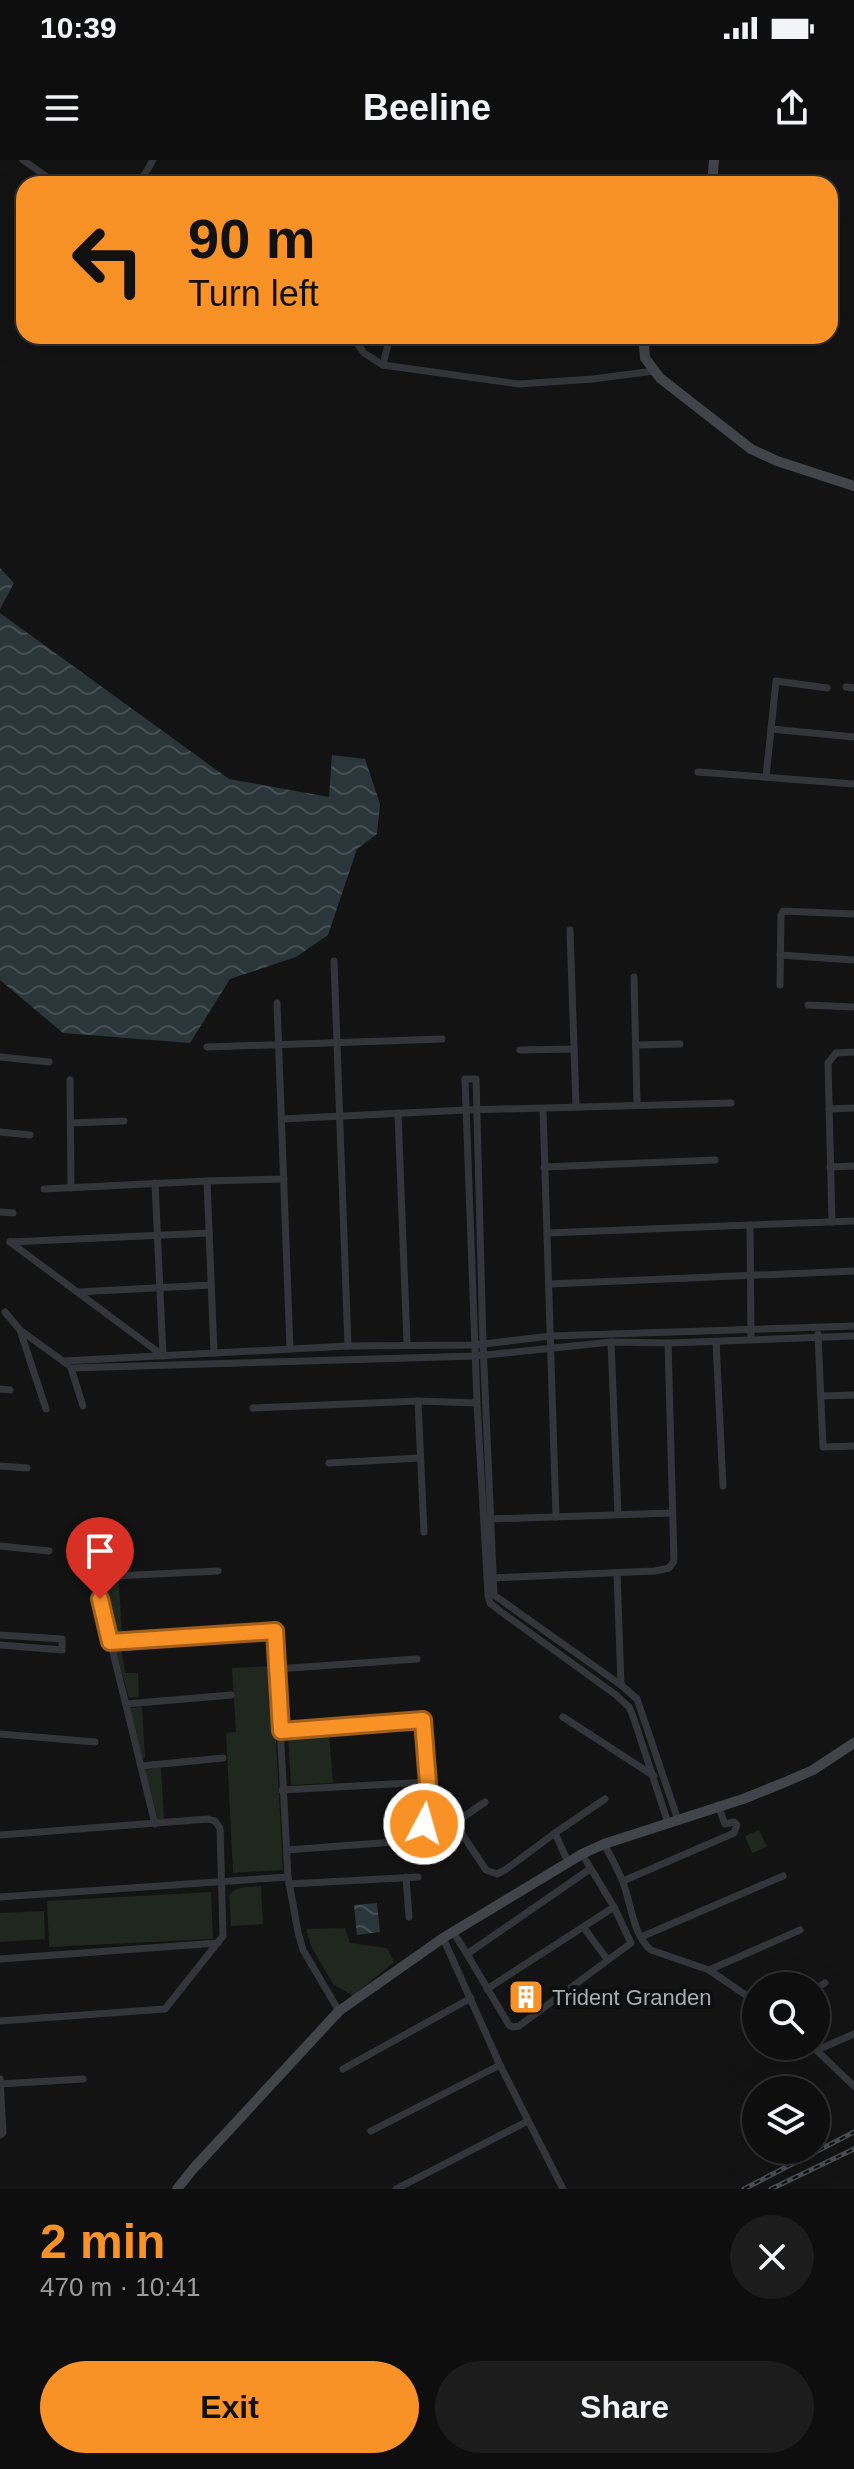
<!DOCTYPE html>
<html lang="en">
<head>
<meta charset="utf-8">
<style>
	:root { --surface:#0e0e0f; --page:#1c1c1d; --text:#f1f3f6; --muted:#9b9c9e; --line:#2e2e2f; --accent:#f89227 }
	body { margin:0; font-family:Arial,sans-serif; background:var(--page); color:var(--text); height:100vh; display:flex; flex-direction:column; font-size:30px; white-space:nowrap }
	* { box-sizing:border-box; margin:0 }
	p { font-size:26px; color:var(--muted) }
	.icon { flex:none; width:44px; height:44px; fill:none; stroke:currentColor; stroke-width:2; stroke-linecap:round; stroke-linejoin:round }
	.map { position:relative; height:2029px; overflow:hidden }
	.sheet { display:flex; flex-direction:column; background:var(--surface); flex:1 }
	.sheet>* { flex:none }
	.guide { position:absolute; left:16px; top:16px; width:822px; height:168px; border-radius:24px; box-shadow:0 8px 32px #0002,0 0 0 2px var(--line); background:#f89227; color:#111; overflow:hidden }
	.fabs { position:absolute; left:742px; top:1812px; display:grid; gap:16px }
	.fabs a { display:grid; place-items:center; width:88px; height:88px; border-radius:50%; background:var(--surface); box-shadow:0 8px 32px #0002,0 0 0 2px var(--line); font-size:40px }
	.pin { position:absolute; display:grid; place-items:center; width:68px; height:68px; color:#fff; margin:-82px -34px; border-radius:50% 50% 50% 0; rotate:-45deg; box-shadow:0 0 8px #0007 }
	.pin .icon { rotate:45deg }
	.me { position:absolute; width:88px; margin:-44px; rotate:6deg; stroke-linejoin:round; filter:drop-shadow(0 0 6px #0008) }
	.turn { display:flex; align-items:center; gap:28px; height:168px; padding:0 40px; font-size:36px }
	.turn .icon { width:104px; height:104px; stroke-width:2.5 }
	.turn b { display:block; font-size:56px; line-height:68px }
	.round { display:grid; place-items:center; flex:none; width:84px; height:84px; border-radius:42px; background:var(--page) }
	.overview { display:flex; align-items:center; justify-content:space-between; height:136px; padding:0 40px }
	h1 { font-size:48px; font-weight:800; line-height:60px; color:var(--accent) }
	.button { display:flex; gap:16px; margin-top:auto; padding:16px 40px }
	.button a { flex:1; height:92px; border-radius:48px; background:var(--accent); color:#111; font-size:32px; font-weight:800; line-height:92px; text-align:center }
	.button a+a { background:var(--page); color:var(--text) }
	.status { display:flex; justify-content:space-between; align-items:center; height:56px; padding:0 40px; background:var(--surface); direction:ltr }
	.status svg { height:22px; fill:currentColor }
	header { display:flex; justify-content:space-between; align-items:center; height:104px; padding:0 40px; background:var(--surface); font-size:36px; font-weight:800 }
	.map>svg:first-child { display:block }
	.green { fill:#1f271f }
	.water { fill:url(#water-waves) }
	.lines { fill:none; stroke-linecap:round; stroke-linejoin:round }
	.street { stroke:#34353a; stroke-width:7 }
	.secondary { stroke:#41454a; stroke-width:10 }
	.rail-casing { stroke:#4a4e53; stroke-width:5 }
	.rail { stroke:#0e0e0f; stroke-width:2; stroke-dasharray:6; stroke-linecap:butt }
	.route-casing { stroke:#a15f19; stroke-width:20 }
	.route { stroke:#f89227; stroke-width:14 }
	.labels { text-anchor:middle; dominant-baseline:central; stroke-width:8; stroke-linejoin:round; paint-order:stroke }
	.poi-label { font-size:22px; fill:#a4acb5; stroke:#0e0e0f; text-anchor:start }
</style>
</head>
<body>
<div class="status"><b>10:39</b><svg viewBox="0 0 49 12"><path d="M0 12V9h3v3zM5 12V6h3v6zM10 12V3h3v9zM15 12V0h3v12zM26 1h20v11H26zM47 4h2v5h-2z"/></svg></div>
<header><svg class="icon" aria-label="menu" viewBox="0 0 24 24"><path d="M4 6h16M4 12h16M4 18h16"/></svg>Beeline<svg class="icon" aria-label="share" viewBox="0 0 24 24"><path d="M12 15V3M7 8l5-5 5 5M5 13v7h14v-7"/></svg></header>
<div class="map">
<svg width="854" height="2029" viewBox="0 0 854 2029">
	<defs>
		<pattern id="water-waves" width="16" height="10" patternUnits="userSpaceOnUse" patternTransform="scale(2)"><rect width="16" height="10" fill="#2b363a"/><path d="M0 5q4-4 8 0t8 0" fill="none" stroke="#475054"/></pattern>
	</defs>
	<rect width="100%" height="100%" fill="#131314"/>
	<g class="green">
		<polygon points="119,1424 122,1475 111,1476 100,1425"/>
		<polygon points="115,1487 121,1487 125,1513 138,1513 139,1537 129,1538"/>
		<polygon points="272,1506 283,1710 233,1713 226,1573 236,1572 232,1508"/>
		<polygon points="142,1547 145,1598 142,1599 129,1548"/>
		<polygon points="329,1573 333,1623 291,1625 288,1576"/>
		<polygon points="161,1607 164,1659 158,1659 145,1610"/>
		<polygon points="759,1670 767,1687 752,1693 745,1676"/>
		<path d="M261,1726L263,1764L231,1766L229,1736C236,1725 249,1727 261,1726Z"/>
		<polygon points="211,1732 213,1779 49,1787 47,1741"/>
		<polygon points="44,1751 45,1779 0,1782 0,1753"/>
		<polygon points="345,1768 350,1783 387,1788 394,1802 353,1836 333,1824 311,1786 306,1769"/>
	</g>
	<g class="water">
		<polygon points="0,408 14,423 0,449"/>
		<polygon points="0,453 229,619 329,637 332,595 365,599 380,644 377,674 357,689 328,775 296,797 230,819 190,883 63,873 0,820"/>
		<polygon points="377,1743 380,1772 357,1775 354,1745"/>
	</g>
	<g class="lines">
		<g class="street">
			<polyline points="23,0 57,24"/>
			<polyline points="139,24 153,0"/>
			<polyline points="352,176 364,193 383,205 519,224 593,219 654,211"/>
			<polyline points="383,205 390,176"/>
			<polyline points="846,527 854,528"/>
			<polyline points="771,569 854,577"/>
			<polyline points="698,612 854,624"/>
			<polyline points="766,617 776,521 827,528"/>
			<polyline points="570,770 576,946"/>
			<polyline points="780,795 854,800"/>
			<polyline points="334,801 348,1186"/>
			<polyline points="634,817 637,944"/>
			<polyline points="780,825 781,755 783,751 854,754"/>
			<polyline points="277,843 290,1189"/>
			<polyline points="808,845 854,847"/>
			<polyline points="636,885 680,884"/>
			<polyline points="207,887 442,879"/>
			<polyline points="520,890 574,889"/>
			<polyline points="0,897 49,902"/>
			<polyline points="70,920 71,1028"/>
			<polyline points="543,949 556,1357"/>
			<polyline points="829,949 854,948"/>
			<polyline points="398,953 407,1184"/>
			<polyline points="282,959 466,950 731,943"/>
			<polyline points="71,963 124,961"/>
			<polyline points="0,972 30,975"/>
			<polyline points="544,1007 715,1000"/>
			<polyline points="830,1007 854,1006"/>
			<polyline points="207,1021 214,1193"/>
			<polyline points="155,1023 163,1196"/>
			<polyline points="44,1029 207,1021 284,1019"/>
			<polyline points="0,1052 13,1053"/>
			<polyline points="832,1062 828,903 836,893 854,892"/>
			<polyline points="750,1065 751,1175"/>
			<polyline points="547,1073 854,1061"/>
			<polyline points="10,1082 209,1073"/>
			<polyline points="10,1082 162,1195"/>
			<polyline points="549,1124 854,1111"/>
			<polyline points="78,1132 211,1125"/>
			<polyline points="5,1152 20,1170 67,1204"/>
			<polyline points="21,1173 46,1249"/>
			<polyline points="818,1174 823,1287 854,1286"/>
			<polyline points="716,1181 723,1326"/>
			<polyline points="611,1182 618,1354"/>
			<polyline points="64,1201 348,1186 475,1185 551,1176 854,1166"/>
			<polyline points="0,1229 10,1230"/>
			<polyline points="822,1236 854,1235"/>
			<polyline points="418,1241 424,1372"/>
			<polyline points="83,1246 71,1208 476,1196 611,1182 668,1183 854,1176"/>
			<polyline points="253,1248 418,1241 477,1243"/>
			<polyline points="329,1303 420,1298"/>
			<polyline points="0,1306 27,1308"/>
			<polyline points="490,1359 672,1353"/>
			<polyline points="0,1386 49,1391"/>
			<polyline points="89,1394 155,1664"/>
			<polyline points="617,1413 621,1525"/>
			<polyline points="94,1417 218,1411"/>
			<polyline points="493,1418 655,1411 669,1408 674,1401 668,1183"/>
			<polyline points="0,1475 62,1479 62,1490 0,1485"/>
			<polyline points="110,1482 275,1471 288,1717 298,1772 303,1790 339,1851"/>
			<polyline points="277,1509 417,1499"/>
			<polyline points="126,1544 231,1535"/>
			<polyline points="563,1557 654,1616"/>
			<polyline points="281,1571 423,1560 429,1637 424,1664 428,1683 436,1688"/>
			<polyline points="0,1574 95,1582"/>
			<polyline points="141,1606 223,1598"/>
			<polyline points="282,1630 428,1622"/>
			<polyline points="485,1642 459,1660 456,1665 486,1710 497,1714 505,1710 555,1673 568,1702"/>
			<polyline points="668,1663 633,1556 629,1547 616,1535 500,1451 490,1443 488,1435 477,1243 465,919 476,919 483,1184 494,1435 621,1525 637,1539 678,1660"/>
			<polyline points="555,1673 605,1639"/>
			<polyline points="0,1675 208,1659 215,1661 220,1668 223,1776 165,1849 0,1861"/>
			<path d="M604,1684C611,1697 619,1711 624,1725C631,1745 634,1777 651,1790L709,1810L756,1842"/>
			<polyline points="287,1690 407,1681"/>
			<polyline points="582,1694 614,1747 631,1783 519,1866 513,1867 509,1865 467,1794 590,1709"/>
			<polyline points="406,1717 409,1757"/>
			<polyline points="623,1721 734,1673 737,1665 734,1662 725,1664 718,1645"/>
			<polyline points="289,1724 418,1717"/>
			<polyline points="0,1737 288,1717"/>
			<polyline points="584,1768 607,1799"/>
			<polyline points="453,1772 467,1794"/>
			<polyline points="641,1777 783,1716"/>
			<polyline points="443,1778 500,1905 563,2029"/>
			<polyline points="0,1799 218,1783"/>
			<polyline points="709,1810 800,1770"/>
			<polyline points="816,1828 825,1823"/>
			<polyline points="487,1829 614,1747"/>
			<polyline points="812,1886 854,1926"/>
			<polyline points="817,1890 854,1874"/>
			<polyline points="343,1909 471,1838"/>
			<polyline points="0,1919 3,1973 0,1975"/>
			<polyline points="0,1924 83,1919"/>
			<polyline points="371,1971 500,1905"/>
			<polyline points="396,2029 528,1961"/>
		</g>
		<g class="secondary">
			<polyline points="712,24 714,0"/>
			<polyline points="647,176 644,185 645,198 660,218 751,289 777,301 854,326"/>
			<polyline points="177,2029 193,2009 339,1851 443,1778 582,1694 604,1684 743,1639 783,1623 813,1610 854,1583"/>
		</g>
		<defs>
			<g id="rail">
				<polyline points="744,2029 854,1972"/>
				<polyline points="771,2029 854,1989"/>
			</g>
		</defs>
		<use href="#rail" class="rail-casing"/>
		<use href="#rail" class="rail"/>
	</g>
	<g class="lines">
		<defs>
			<polyline id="route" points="100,1439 110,1482 275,1471 281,1571 423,1560 429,1637 424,1664"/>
		</defs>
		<use href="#route" class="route-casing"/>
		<use href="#route" class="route"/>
	</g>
	<defs>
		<symbol id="building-square" viewBox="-11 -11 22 22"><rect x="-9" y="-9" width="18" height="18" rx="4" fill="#f89227" stroke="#0e0e0f"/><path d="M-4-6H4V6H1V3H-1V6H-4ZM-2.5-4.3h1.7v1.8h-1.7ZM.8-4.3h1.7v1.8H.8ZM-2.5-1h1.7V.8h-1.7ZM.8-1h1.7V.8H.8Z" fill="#fff"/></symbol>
	</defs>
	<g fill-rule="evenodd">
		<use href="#building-square" x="506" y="1817" width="40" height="40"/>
	</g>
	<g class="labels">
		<g class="poi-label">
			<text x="552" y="1837">Trident Granden</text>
		</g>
	</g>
</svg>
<div class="fabs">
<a><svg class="icon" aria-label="search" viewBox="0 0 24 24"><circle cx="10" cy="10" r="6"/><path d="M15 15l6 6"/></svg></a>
<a><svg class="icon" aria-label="layers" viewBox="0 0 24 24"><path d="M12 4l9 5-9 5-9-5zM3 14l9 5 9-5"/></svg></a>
</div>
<div class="pin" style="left:100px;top:1439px;background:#d93025"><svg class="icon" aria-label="arrive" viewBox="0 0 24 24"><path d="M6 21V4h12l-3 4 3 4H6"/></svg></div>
<svg class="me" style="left:424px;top:1664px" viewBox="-20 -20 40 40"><circle r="17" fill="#f89227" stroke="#fff" stroke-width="3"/><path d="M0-11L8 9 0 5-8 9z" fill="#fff"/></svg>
<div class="guide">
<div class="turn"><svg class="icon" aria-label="left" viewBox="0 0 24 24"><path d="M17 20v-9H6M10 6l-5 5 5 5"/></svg><div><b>90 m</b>Turn left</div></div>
</div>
</div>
<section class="sheet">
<div class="overview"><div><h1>2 min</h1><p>470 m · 10:41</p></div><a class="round"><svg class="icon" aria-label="close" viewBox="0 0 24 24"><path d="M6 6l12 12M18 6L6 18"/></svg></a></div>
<div class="button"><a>Exit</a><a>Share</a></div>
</section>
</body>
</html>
